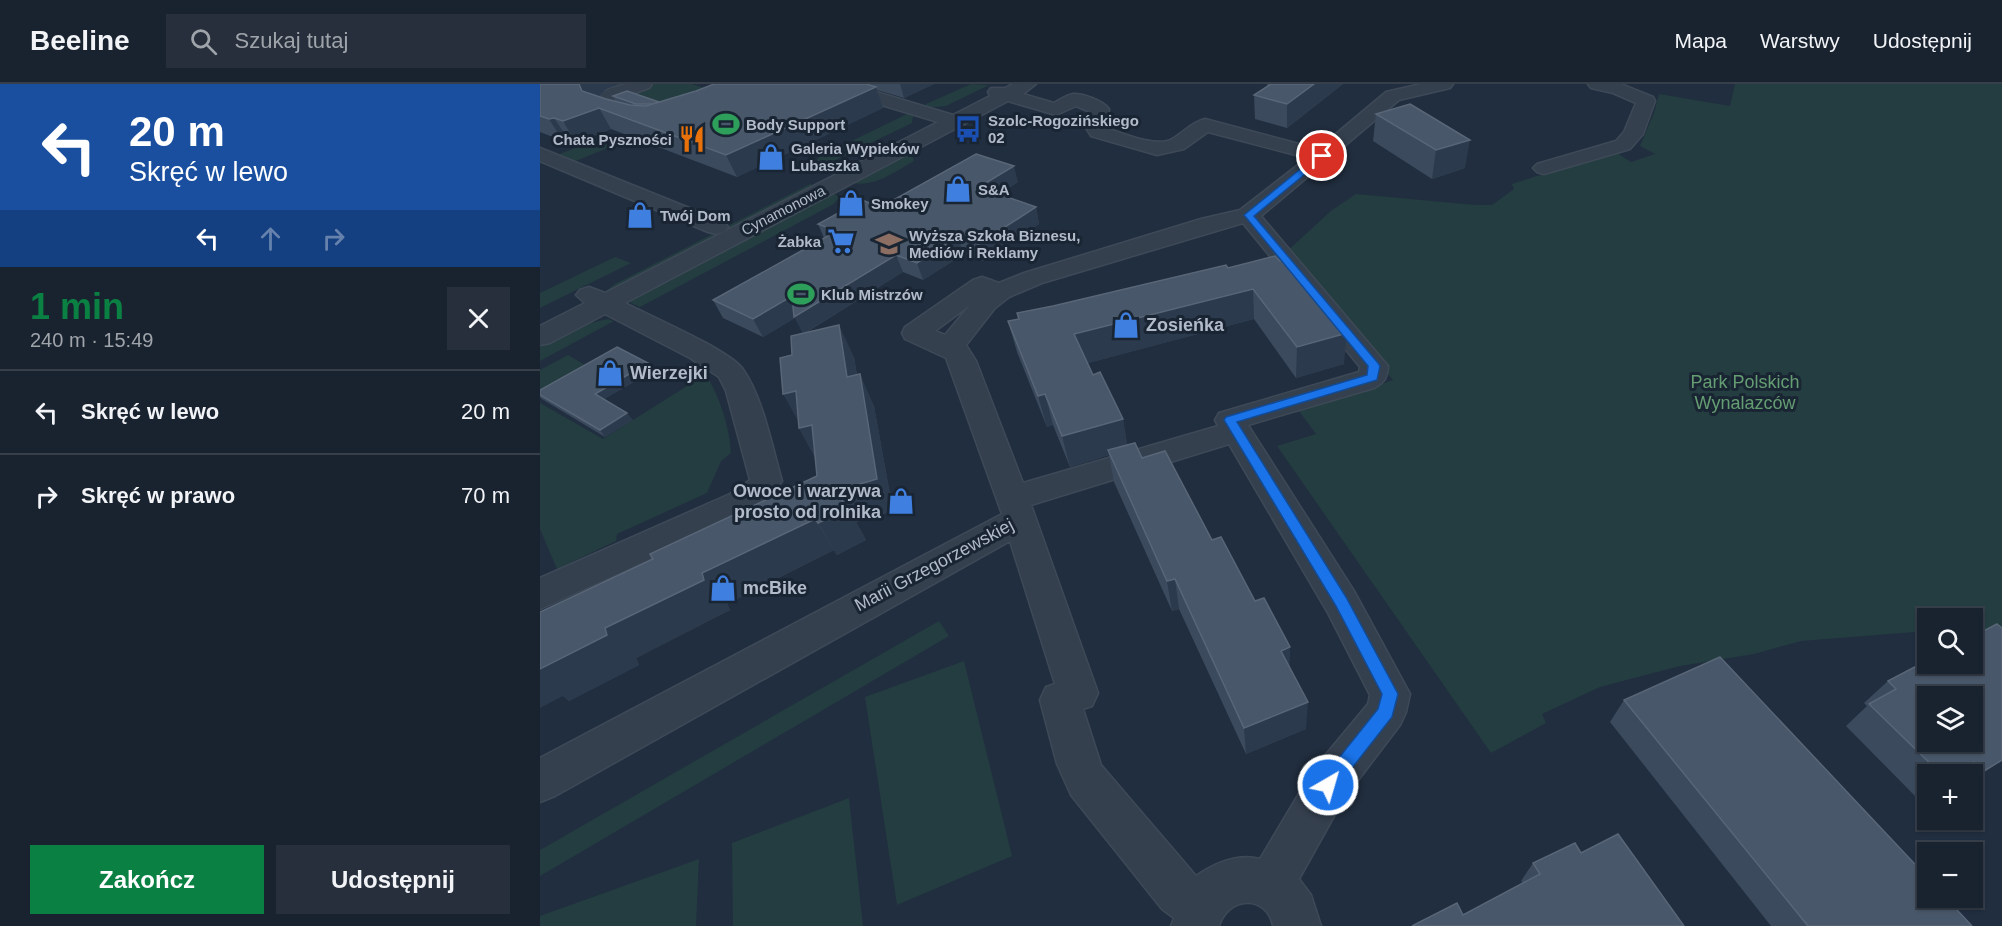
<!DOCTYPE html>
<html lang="pl">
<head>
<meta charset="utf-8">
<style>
	:root { --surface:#19222f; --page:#262f3b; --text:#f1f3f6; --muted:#9fa4aa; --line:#373f4b; --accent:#0b8043 }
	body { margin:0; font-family:Helvetica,sans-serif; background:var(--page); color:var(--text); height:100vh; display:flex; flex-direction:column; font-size:22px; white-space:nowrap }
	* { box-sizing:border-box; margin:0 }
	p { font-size:20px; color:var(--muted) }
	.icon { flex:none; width:33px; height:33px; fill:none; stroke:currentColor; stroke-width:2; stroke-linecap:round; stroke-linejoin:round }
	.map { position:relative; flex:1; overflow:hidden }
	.details { display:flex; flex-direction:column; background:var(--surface); width:540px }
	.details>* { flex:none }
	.top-card { background:#1a4fa0; color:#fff; overflow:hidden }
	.tools { position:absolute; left:1377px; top:524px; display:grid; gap:12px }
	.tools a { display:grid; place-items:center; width:66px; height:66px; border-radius:0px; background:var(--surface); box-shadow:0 2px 4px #0004,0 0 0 2px var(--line); font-size:30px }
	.pin { position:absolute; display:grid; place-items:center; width:51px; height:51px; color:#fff; margin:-26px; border:3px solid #fff; border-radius:50%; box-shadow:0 2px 6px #0007 }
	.me { position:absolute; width:66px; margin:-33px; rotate:38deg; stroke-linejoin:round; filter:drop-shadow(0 0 4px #0008) }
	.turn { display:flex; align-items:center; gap:21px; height:126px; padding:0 30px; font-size:27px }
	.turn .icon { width:78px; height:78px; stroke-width:2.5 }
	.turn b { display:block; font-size:42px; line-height:51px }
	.lanes { display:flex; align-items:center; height:57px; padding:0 30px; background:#0003; justify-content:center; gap:30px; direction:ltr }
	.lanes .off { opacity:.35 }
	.round { display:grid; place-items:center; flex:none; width:63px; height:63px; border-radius:0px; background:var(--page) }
	.overview { display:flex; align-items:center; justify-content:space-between; height:102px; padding:0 30px }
	h1 { font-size:36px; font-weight:700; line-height:45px; color:var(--accent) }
	.cta { display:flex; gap:12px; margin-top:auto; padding:12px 30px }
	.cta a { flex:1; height:69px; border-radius:0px; background:var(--accent); color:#fff; font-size:24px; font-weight:700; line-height:69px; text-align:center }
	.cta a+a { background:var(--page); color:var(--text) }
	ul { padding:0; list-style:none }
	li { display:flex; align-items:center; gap:18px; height:84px; padding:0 30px; border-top:2px solid var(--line) }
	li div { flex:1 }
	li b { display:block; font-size:22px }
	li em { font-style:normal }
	header { display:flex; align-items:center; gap:36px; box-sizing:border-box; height:84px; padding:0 30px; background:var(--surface); border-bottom:2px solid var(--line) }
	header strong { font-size:28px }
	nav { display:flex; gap:33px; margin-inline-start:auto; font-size:21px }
	.search { width:420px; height:54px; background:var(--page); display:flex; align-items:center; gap:15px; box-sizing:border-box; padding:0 21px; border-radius:0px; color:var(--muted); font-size:22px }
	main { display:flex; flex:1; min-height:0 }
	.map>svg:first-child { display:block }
	.green { fill:#233d40 }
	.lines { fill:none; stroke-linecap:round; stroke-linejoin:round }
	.minor-casing { stroke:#3e4957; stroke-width:3 }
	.minor { fill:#35404f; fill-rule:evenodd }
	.wall { fill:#3b4a5d }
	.shaded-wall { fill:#2b3a4c }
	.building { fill:#485769; stroke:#586678; stroke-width:1.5; fill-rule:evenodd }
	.route { fill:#1a73e8; stroke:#114b97; stroke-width:1.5 }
	.labels { text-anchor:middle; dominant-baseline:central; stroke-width:6; stroke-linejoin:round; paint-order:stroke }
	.far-poi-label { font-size:15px; font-weight:bold; fill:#b1bbca; stroke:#1a2533; text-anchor:start }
	.far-street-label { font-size:15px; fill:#b1bbca; stroke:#1a2533 }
	.poi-label { font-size:18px; font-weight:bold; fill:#b1bbca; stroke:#1a2533; text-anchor:start }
	.park-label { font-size:18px; fill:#659d72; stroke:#1a2533 }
	.street-label { font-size:18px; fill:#b1bbca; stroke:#1a2533 }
</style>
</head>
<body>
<header>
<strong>Beeline</strong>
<div class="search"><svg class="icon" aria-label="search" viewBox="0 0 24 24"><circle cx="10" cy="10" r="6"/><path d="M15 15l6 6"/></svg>Szukaj tutaj</div>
<nav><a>Mapa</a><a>Warstwy</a><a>Udostępnij</a></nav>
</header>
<main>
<section class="details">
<div class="top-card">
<div class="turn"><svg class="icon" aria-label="left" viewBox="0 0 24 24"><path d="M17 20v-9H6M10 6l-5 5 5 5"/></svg><div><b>20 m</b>Skręć w lewo</div></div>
<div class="lanes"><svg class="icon" aria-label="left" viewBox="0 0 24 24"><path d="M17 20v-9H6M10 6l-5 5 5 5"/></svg><svg class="icon off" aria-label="ahead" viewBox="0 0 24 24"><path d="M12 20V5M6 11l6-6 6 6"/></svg><svg class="icon off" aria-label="right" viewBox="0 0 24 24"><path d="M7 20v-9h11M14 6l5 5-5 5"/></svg></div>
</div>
<div class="overview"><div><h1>1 min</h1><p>240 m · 15:49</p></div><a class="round"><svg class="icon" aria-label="close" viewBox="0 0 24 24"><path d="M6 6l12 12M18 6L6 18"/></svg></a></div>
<ul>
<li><svg class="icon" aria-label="left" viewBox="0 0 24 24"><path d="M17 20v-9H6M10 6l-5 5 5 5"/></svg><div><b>Skręć w lewo</b></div><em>20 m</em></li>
<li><svg class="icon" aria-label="right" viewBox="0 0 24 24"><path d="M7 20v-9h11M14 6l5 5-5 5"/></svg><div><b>Skręć w prawo</b></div><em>70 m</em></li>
</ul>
<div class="cta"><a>Zakończ</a><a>Udostępnij</a></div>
</section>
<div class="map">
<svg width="1462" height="842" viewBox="0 0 1462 842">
	<rect width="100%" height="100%" fill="#212e3f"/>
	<g class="green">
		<polygon points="114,0 152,0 171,6 125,25 76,22 73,15"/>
		<polygon points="431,0 449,1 406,22 385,24 386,20"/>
		<polygon points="1195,0 1462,0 1462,547 1433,546 1432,534 1388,534 1387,547 1261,557 1214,570 1140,582 1060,603 1002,630 1006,639 951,669 737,362 776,350 759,327 853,296 745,169 792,126 816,110 935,121 952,121 974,105 972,100 1069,69 1077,69 1091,78 1115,70 1100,62 1114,29 1119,10 1190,22"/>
		<polygon points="367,30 373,32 372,39 275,86 273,82 279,73"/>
		<polygon points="68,51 85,57 33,78 17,71"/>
		<path d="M366,69L372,71L374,77C354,88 333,105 309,98Z"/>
		<polygon points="270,100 279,103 70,207 67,206 75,200"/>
		<polygon points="292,108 300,114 292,121 100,223 91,219 91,215"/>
		<polygon points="75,173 91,179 0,224 0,209"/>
		<polygon points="68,235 74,237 0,277 0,260 34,243"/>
		<polygon points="28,271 52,285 0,314 0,286"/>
		<path d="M166,290C180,315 189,340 191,369L181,377L167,409L77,450L76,457L17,485L0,445V319L63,355Z"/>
		<polygon points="399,537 409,552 0,792 0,766"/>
		<polygon points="424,577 472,772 357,821 325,613"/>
		<polygon points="309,714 323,842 193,842 192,759"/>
		<polygon points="159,775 156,842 0,842 0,832"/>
	</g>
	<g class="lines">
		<defs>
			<g id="minor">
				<path d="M85,0H112L109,4L78,15L71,20L103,29L106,33L103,37C90,40 60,33 53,22C55,7 73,4 85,0Z"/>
				<path d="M282,0H310L413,31L450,12L448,8L451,4H465L473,0H496L483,10L514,19C520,16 526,11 533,10C542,9 564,17 569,25L566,44C582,49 617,64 632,55C643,49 652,38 665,35L778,65L846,8L881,0H913L910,4L859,16L721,132L848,282C847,294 845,298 834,304L708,341L814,507L870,610L866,628L860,641L803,716L759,795L771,811L781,842H733C727,810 688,812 679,842H631L634,834L622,825L531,711L517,680L500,616L506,603L515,600L470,457L15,712L0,718V674L462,430L406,274L365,255L362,249L365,243L433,196L442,193L459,199L484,189L661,135L700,126L767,74L668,48L644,65L617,71L551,52L545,42L550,28L536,22L516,31L468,17L85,219C110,232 187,265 202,284C223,313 232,363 242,397L231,414L214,428L0,525V494L190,410L210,396L186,307L179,293L150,274L65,230L10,259L0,261V242L45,219L36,211L40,206L49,203L65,209L398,38L285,4ZM703,139L820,283L819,288L679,329L675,336L678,342L483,399L436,277L426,261L455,224L469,213L502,199ZM430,221L405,251L395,247ZM689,360L788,529L830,611L828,620L773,686L720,775C697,769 675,779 656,792L561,681L543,625L552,622L558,609L491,421Z"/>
				<polygon points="1048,0 1081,0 1113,13 1115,17 1103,50 1090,65 1004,90 997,88 993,84 997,80 1076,57 1084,48 1096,19 1073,9 1051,4"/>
				<polygon points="0,64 184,138 188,143 184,148 176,150 168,148 0,77"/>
			</g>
		</defs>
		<use href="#minor" class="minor-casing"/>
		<use href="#minor" class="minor"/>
	</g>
	<g class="wall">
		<polygon points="0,0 79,0 67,4 59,13 76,18 73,12 119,18 156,7 174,0 394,0 364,14 337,6 343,24 197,93 71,45 36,59 28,55 23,57 0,48"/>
		<polygon points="727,0 803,0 747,44 715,35 714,11 727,2"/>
		<polygon points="836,30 925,84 892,95 833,57"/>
		<polygon points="478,98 459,110 496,123 499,140 444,177 424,170 383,196 363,188 267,248 314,273 317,291 334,322 353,427 316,438 326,456 297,471 294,466 187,520 190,526 96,574 99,581 29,617 23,612 113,475 277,392 275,373 259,344 252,271 263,249 255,234 223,253 183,234 173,216 284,154 278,140 341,123"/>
		<polygon points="688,184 804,280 756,294 714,235 548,279 553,291 583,335 587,361 602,374 672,456 715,517 750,563 749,582 766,645 706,670 639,525 632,527 574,398 569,371 530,383 513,341 507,343 477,268 468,237 478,235 477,229 513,222"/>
		<polygon points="113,287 64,315 93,336 65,353 2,315 0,313 0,306"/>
		<polygon points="1462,544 1462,676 1432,696 1432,690 1388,690 1388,708 1377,714 1306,642 1327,622 1324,619 1348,597"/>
		<polygon points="1084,616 1432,842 1231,842 1070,638"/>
		<polygon points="1041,769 1144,842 872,842 923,831 983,799 981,797 993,779"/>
	</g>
	<g class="shaded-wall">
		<polygon points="39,0 79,0 67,4 51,21 59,24 71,45 36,59 23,37 42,7"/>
		<polygon points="360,0 394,0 364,14"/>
		<polygon points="774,0 803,0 747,44 747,20"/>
		<polygon points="336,3 343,24 197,93 186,71"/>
		<polygon points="14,34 28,55 23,57 9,35"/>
		<polygon points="930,56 925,84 892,95 896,66"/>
		<polygon points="474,82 478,98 443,120 439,103"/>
		<polygon points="496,123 499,140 444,177 439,160"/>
		<polygon points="418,153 424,170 383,196 377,179"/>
		<polygon points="356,171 363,188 263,250 255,234 223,253 213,235 252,212"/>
		<polygon points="713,205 714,235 541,281 534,250"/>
		<polygon points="299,241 314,273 322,325 307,293"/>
		<polygon points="807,249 804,280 756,294 757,263"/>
		<polygon points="108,279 113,287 60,317 55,310"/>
		<polygon points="320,290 334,322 353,427 316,438 326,456 297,471 278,439 296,407"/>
		<polygon points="256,307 261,342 243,310"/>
		<polygon points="505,310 513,341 507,343 498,312"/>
		<polygon points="87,329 93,336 65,353 60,346"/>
		<polygon points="583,335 588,366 568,366 569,371 530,383 522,352"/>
		<polygon points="272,341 277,376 259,344"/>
		<polygon points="275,435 294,466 187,520 190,526 96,574 99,581 29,617 23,612 0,624 0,585 65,544 162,489"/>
		<polygon points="635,495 639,525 632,527 627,497"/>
		<polygon points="750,563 749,592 741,567"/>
		<polygon points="768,618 766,645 706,670 704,644"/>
		<polygon points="1434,678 1417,690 1412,690"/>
	</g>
	<g class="building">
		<polygon points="0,0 39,0 42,7 66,15 90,21 106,22 156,7 174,0 326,0 336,3 186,71 59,24 23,37 14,34 9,35 0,32"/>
		<polygon points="731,0 774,0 747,20 714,11"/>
		<polygon points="87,7 119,18 112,20 96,20 73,12"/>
		<polygon points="870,20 930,56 896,66 836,30"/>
		<polygon points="436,70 474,82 439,103 496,123 439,160 418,153 377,179 356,171 254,233 252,212 213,235 173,216 297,147 278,140 322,116 341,123"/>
		<polygon points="735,172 740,177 745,176 807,249 757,263 713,205 534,250 553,291 560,288 583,335 522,352 505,310 498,312 468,237 479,235 477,229 513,222 686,181 688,184"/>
		<polygon points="299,241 307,293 320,290 337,395 296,407 308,425 278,439 275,435 162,489 164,496 65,544 67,551 0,585 0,528 113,475 110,470 277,392 272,341 259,344 256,307 243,310 240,274 252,271 251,252"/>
		<polygon points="77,263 108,279 55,310 87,329 60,346 0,311 0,306"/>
		<polygon points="595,359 602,374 625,367 672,456 681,453 715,517 724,514 750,563 741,567 768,618 704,644 635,495 627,497 568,366"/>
		<path d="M1457,540L1462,544V676L1444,687L1434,678L1412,690H1401L1329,620L1356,605L1348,597L1388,576V579H1432V553ZM1388,612H1432V657H1388Z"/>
		<polygon points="1180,573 1388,794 1388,813 1405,813 1432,842 1268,842 1084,616"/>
		<polygon points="1078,750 1144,842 872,842 917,819 923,831 1000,790 993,779 1035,759 1041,769"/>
	</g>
	<polygon class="route" points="779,70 787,72 714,132 838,279 840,282 837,296 697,338 806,513 858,610 852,633 794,707 788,709 782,707 779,701 782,695 838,625 842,610 796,522 684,336 686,333 827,291 828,282 704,131"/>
	<defs>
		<symbol id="stadium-bare" viewBox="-9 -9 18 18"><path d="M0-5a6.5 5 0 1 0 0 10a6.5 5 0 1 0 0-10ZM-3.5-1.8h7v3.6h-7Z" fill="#2e9e5b" stroke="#1a2533" stroke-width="2.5" paint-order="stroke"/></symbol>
		<symbol id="bus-bare" viewBox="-9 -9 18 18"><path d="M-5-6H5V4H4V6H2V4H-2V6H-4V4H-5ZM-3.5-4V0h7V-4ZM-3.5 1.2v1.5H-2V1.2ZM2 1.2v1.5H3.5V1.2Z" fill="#1a4fb4" stroke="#1a2533" stroke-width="2.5" paint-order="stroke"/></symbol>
		<symbol id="restaurant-bare" viewBox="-9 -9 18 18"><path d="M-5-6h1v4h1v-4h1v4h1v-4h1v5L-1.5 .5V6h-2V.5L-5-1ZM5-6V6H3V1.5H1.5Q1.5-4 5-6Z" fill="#e8710a" stroke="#1a2533" stroke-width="2.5" paint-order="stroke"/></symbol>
		<symbol id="shop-bare" viewBox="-9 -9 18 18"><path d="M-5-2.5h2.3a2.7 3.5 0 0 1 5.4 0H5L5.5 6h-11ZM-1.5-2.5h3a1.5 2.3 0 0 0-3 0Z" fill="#3f7fe0" stroke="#1a2533" stroke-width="2.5" paint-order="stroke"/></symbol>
		<symbol id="supermarket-bare" viewBox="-9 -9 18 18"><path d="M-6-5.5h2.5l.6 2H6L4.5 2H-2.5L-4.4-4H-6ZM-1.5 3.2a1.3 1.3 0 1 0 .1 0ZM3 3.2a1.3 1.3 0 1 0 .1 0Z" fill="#3f7fe0" stroke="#1a2533" stroke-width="2.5" paint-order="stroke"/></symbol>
		<symbol id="university-bare" viewBox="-9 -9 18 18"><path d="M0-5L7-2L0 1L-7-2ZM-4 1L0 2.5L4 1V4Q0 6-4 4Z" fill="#8d6e63" stroke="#1a2533" stroke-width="2.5" paint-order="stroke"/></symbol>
	</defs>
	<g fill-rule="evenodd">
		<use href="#stadium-bare" x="167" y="21" width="38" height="38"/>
		<use href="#bus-bare" x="409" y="26" width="38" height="38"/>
		<use href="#restaurant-bare" x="133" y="36" width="38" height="38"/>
		<use href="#shop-bare" x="212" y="54" width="38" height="38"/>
		<use href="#shop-bare" x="399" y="86" width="38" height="38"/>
		<use href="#shop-bare" x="292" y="100" width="38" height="38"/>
		<use href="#shop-bare" x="81" y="112" width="38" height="38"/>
		<use href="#supermarket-bare" x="282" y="138" width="38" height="38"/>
		<use href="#university-bare" x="330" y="141" width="38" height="38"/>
		<use href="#stadium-bare" x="242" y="191" width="38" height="38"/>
		<use href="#shop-bare" x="567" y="222" width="38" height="38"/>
		<use href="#shop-bare" x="51" y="270" width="38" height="38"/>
		<use href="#shop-bare" x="342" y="398" width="38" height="38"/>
		<use href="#shop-bare" x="164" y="485" width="38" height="38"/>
	</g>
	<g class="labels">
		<g class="far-poi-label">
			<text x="448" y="36">Szolc-Rogozińskiego<tspan x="448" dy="17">02</tspan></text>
			<text x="206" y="40">Body Support</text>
			<text x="132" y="55" text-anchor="end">Chata Pyszności</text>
			<text x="251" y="64">Galeria Wypieków<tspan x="251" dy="17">Lubaszka</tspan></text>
			<text x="438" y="105">S&amp;A</text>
			<text x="331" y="119">Smokey</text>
			<text x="120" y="131">Twój Dom</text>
			<text x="369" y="151">Wyższa Szkoła Biznesu,<tspan x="369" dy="17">Mediów i Reklamy</tspan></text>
			<text x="281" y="157" text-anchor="end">Żabka</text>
			<text x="281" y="210">Klub Mistrzów</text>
		</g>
		<g class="far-street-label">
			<text transform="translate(243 126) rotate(-27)">Cynamonowa</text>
		</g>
		<g class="poi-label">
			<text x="606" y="241">Zosieńka</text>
			<text x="90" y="289">Wierzejki</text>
			<text x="341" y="407" text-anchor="end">Owoce i warzywa<tspan x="341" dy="21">prosto od rolnika</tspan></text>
			<text x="203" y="504">mcBike</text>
		</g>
		<g class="park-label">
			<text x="1205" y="298">Park Polskich<tspan x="1205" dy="21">Wynalazców</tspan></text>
		</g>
		<g class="street-label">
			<text transform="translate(394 481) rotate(-28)">Marii Grzegorzewskiej</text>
		</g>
	</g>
</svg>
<div class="tools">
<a><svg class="icon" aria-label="search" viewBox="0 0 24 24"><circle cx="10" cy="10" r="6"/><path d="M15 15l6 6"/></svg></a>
<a><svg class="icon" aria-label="layers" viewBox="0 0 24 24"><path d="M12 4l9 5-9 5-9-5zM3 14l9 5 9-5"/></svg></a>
<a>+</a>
<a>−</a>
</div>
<div class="pin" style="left:782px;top:72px;background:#d93025"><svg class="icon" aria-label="arrive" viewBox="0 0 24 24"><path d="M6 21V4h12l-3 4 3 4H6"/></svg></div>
<svg class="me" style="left:788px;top:701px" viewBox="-20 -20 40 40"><circle r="17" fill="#1a73e8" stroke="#fff" stroke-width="3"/><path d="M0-11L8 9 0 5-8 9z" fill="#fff"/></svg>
</div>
</main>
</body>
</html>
